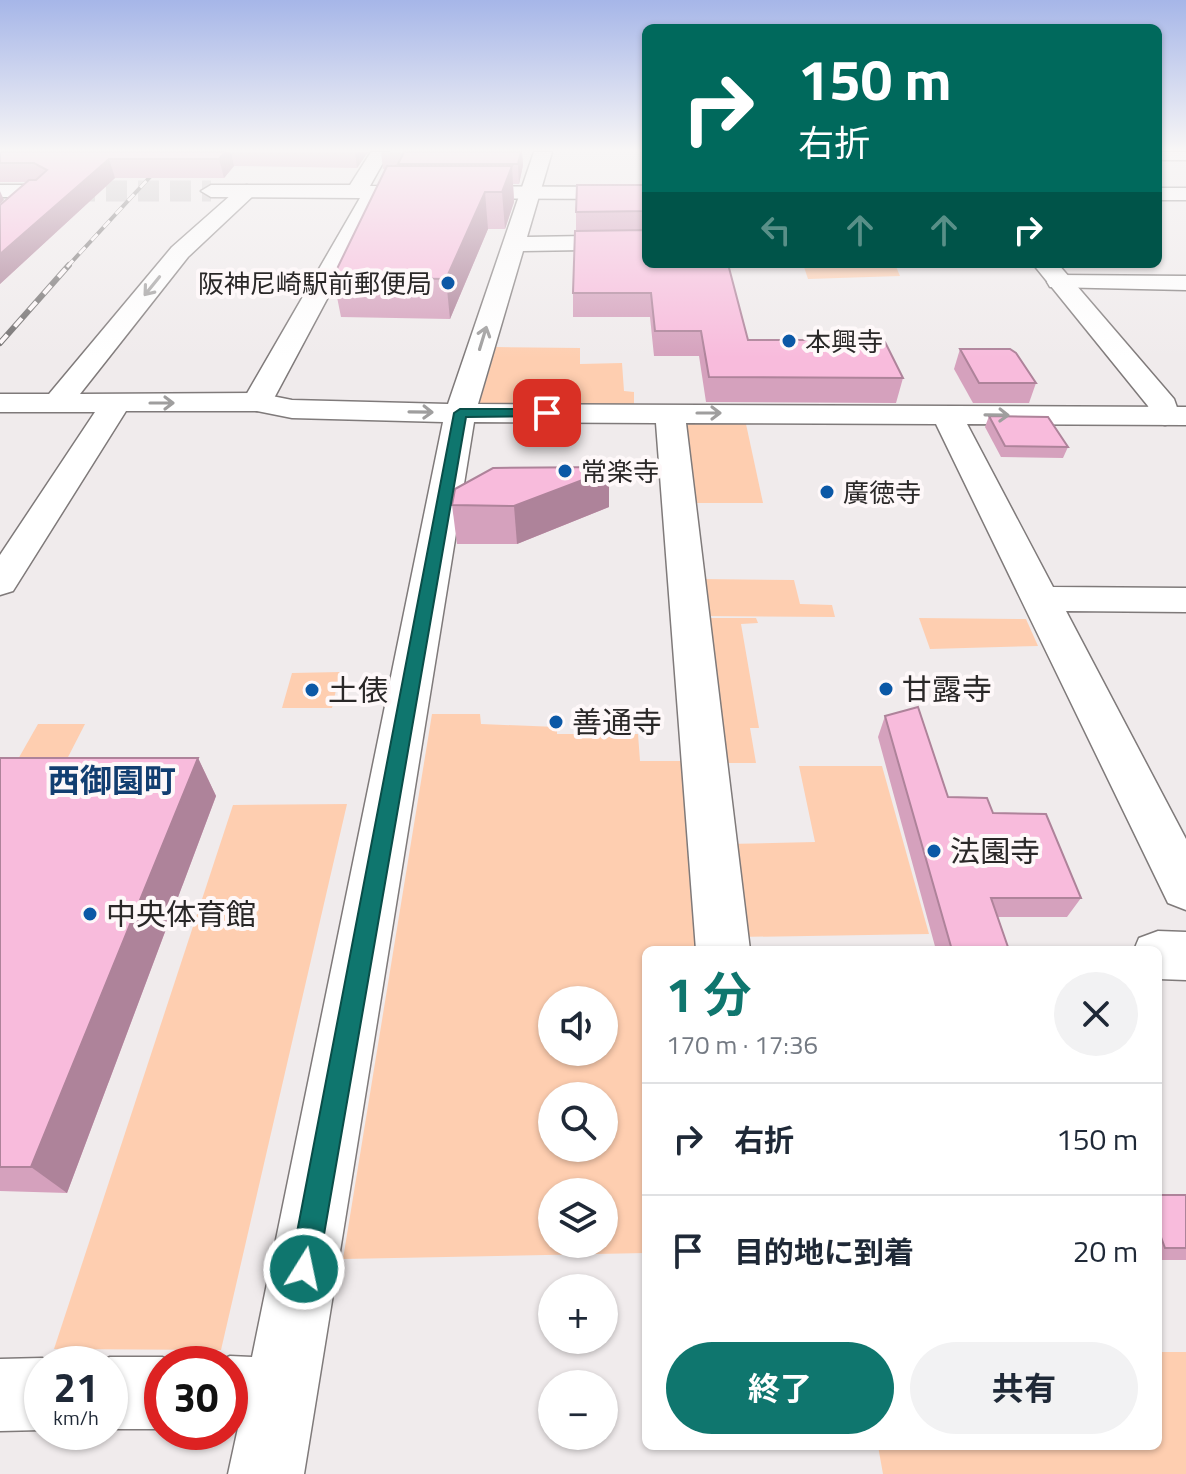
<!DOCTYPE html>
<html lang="ja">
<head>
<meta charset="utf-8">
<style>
	:root { --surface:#fff; --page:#f2f2f3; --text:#1f2937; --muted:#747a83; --line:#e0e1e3; --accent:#0f766e }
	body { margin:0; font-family:"Titillium Web","Noto Sans JP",sans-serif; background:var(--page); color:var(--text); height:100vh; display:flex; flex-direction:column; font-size:30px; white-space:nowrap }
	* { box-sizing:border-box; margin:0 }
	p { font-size:26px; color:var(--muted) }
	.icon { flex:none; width:44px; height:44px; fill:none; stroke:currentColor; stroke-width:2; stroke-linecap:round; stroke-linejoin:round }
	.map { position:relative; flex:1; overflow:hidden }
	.drawer { position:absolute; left:642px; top:946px; width:520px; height:504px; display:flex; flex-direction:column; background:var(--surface); border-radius:12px; box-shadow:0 2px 6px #0004 }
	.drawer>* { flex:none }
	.guide { position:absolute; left:642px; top:24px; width:520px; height:244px; border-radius:12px; box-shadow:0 2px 6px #0004; background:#00695c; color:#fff; overflow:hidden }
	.controls { position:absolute; left:538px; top:986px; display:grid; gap:16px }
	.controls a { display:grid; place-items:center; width:80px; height:80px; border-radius:50%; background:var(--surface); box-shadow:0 2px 6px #0004; font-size:40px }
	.speed { position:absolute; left:24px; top:1346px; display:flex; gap:16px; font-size:40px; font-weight:700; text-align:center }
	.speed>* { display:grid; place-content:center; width:104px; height:104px; border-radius:50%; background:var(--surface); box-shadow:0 2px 6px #0004; line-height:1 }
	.speed small { font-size:20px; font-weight:400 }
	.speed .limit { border:12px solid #d22; background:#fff; color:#111 }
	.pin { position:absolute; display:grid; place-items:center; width:68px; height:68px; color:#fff; margin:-34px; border-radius:16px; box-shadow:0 4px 12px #0006 }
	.me { position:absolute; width:88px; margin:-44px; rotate:10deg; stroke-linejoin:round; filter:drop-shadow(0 0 6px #0008) }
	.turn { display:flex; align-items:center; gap:28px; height:168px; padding:0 24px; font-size:36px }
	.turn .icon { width:104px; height:104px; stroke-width:2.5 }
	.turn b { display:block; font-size:56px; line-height:68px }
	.lanes { display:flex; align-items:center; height:76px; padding:0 24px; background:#0003; justify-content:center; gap:40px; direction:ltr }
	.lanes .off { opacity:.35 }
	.round { display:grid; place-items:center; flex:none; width:84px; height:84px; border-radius:42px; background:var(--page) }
	.summary { display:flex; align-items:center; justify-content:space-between; height:136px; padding:0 24px }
	h1 { font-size:48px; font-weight:700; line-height:60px; color:var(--accent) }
	.button { display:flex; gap:16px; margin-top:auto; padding:16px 24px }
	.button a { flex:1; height:92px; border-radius:48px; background:var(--accent); color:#fff; font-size:32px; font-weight:700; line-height:92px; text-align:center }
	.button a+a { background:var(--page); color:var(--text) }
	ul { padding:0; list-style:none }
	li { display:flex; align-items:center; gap:24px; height:112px; padding:0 24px; border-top:2px solid var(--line) }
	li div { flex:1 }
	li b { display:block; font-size:30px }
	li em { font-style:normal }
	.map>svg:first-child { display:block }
	.green { fill:#feceb0; fill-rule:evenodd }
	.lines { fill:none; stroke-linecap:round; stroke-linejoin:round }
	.tertiary-tunnel { stroke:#c8c4c5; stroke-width:21; stroke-dasharray:21 11; stroke-linecap:butt }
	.minor-casing { stroke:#7f7a7a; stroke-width:3 }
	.tertiary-casing { stroke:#7f7a7a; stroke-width:3 }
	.minor { fill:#fff; fill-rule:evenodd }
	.tertiary { fill:#fff; fill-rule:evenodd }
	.rail-far1-casing { stroke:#726f6f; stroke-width:4 }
	.rail-casing { stroke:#726f6f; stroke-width:6 }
	.rail-far1 { stroke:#fef8f9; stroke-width:3; stroke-dasharray:9; stroke-linecap:butt }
	.rail { stroke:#fef8f9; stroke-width:4; stroke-dasharray:11; stroke-linecap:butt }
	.wall { fill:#d5a1bd }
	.shaded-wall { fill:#ae839a }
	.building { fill:#f8bbdc; stroke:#ae839a; stroke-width:2 }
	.oneway { stroke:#9f9e9e }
	.route { fill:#0f766e; stroke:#0a4d48; stroke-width:2 }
	.poi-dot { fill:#0b58a6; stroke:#fef8f9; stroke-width:3 }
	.labels { text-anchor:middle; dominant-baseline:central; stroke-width:8; stroke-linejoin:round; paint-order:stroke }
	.far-poi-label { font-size:26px; fill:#2a2828; stroke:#fef8f9; text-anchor:start }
	.poi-label { font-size:30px; fill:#2a2828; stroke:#fef8f9; text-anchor:start }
	.neighbourhood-label { font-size:32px; font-weight:bold; fill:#123e71; stroke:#fef8f9 }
</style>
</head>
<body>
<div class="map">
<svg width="1186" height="1474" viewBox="0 0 1186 1474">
	<rect width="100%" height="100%" fill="#f0ebec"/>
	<g class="green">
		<polygon points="803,264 895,264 900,276 808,279"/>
		<polygon points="496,347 580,348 580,364 622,363 624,391 634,392 634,406 479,405"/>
		<polygon points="690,424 746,424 763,503 692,503 682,428"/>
		<polygon points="698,579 794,580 800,604 832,605 835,617 702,616"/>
		<polygon points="701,618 756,618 758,623 741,624 759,728 750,728 756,763 718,763"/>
		<polygon points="919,618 1026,619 1038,646 930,649"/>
		<polygon points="340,672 332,708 282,708 292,673"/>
		<path d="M432,714H480L481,724L557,727V734H638L640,761H685L702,950H646V1253L343,1259ZM552,1000H604V1052H552ZM552,1096H604V1148H552ZM552,1192H604V1244H552Z"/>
		<polygon points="38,724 85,724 66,761 17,761"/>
		<polygon points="799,766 882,766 929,934 739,937 728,844 815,842"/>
		<polygon points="347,804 221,1350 54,1349 233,805"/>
		<polygon points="1158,1352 1186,1352 1186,1474 883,1474 878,1446 1158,1446"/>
	</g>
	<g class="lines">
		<polyline class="tertiary-tunnel" points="42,191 211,191"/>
		<defs>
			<g id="minor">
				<polygon points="534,152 552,152 527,237 646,235 646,249 523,251 478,404 1186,407 1186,425 967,424 1053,587 1186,588 1186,612 1066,611 1186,839 1186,910 1168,903 936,424 686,423 750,950 696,950 656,423 474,422 304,1474 228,1474 238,1428 230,1428 230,1364 211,1364 230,1356 252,1357 443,422 292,418 257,411 126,411 13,591 0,595 0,555 95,412 0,412 0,394 49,394 172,247 240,187 247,185 257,191 254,195 188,257 80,394 257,393 292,400 448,404"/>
				<rect x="1158" y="152" width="28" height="8"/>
				<polygon points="1059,275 1186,276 1186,290 1050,287 1047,282 1050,277"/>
				<polygon points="1158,931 1186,932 1186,980 1158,979 1158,950 1134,950 1139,938"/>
				<polygon points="110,1357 162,1357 179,1364 162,1364 162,1429 110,1429 110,1364 93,1364"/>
				<polygon points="42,1358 57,1364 42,1364 42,1430 0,1431 0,1359"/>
			</g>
			<g id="tertiary">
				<polygon points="371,152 389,152 370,186 646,187 646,199 381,198 272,402 267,408 257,411 247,408 242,402 360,198 211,197 201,191 211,185 350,185"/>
				<polygon points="0,185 42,185 52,191 42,197 0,197"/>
				<rect x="1158" y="188" width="28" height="12"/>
				<polygon points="1033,264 1058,264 1174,399 1180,416 1176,422 1165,425 1154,422 1148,406"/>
			</g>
		</defs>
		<use href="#minor" class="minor-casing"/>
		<use href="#tertiary" class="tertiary-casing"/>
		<use href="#minor" class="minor"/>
		<use href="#tertiary" class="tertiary"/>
		<defs>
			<polyline id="rail-far1" points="67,267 173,152"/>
			<polyline id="rail" points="0,343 69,265"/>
		</defs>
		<use href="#rail-far1" class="rail-far1-casing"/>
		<use href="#rail" class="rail-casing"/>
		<use href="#rail-far1" class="rail-far1"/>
		<use href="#rail" class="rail"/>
	</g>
	<g class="wall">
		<polygon points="0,152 368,152 357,168 234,166 224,178 115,178 0,284 0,205 27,182 0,182"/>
		<polygon points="381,152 522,152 523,165 519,184 513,184 514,202 505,229 488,229 450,319 341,317 333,277 386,169 383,169"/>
		<polygon points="646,185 646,264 748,340 903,378 896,403 706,402 699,356 654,356 650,317 573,317 573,293 576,231 576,212"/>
		<polygon points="960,349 1036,383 1029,403 973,403 954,369"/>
		<polygon points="989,416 1068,447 1063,458 1001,457 985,427"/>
		<polygon points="609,470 609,507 517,544 457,544 452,505"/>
		<polygon points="885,716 948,797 993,813 1081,898 1067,917 998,917 1009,950 936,950 878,737"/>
		<polygon points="0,758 198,758 216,796 67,1193 0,1191"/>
		<rect x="1158" y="1195" width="28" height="65"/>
	</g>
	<g class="shaded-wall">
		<polygon points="225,152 231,152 234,166 224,178 219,159"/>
		<polygon points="355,152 368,152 357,168"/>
		<polygon points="521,152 522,152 523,165 519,184 518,164"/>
		<polygon points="109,159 115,178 0,284 0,254"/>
		<polygon points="512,166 514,202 505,229 502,192"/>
		<polygon points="0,191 4,200 0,204"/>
		<polygon points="485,192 488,229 450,319 446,279"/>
		<polygon points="609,470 609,507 517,544 514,506"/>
		<polygon points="198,758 216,796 67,1193 31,1167"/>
	</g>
	<g class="building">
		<polygon points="0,152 225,152 219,159 109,159 0,254 0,205 29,180 36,180 47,170 34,163 0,163"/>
		<polygon points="404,152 521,152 518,164 398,164"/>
		<polygon points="387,166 512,166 502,192 485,192 446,279 333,277"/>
		<polygon points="577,185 646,185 646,211 576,212"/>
		<polygon points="646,230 646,264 728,264 748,340 884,340 903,378 709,377 701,331 655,331 651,293 573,293 575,231"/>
		<polygon points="960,349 1010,349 1016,353 1036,383 979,383"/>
		<polygon points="989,416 1048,417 1068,447 1005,446"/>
		<polygon points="609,467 609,470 514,506 452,505 455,489 493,468"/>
		<polygon points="918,707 948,797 987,798 993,813 1046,814 1081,898 991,898 1009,950 952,950 885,716"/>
		<polygon points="0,758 198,758 31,1167 0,1167"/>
		<polygon points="1158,1195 1186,1195 1186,1248 1165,1248 1158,1229"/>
	</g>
	<defs><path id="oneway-shaft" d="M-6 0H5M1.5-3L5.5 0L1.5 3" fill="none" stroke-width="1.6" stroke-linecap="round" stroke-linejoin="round" transform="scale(2)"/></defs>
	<g class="oneway">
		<use href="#oneway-shaft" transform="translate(152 286) rotate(129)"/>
		<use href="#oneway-shaft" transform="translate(483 338) rotate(-73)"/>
		<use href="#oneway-shaft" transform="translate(162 403)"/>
		<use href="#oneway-shaft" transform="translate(421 412) rotate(1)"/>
		<use href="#oneway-shaft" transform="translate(709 413)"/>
		<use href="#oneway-shaft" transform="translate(997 415) rotate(1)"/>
	</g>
	<linearGradient id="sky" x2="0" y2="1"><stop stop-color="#a6b6e8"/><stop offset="0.42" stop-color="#f8f6f6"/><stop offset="1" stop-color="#f8f6f6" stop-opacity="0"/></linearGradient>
	<rect width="1186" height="358" fill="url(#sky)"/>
	<polygon class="route" points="547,409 554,413 552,416 466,417 318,1269 314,1279 304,1283 294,1279 290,1269 454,413 460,409"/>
	<g class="poi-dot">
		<circle cx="448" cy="283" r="8"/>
		<circle cx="789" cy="341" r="8"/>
		<circle cx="565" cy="471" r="8"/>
		<circle cx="827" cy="492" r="8"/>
		<circle cx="886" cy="689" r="8"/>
		<circle cx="312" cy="690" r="8"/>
		<circle cx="556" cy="722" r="8"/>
		<circle cx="934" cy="851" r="8"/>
		<circle cx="90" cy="914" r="8"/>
	</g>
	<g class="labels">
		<g class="far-poi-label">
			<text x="432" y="283" text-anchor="end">阪神尼崎駅前郵便局</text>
			<text x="805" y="341">本興寺</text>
			<text x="581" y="471">常楽寺</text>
			<text x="843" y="492">廣徳寺</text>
		</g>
		<g class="poi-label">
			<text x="902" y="689">甘露寺</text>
			<text x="328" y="690">土俵</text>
			<text x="572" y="722">善通寺</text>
			<text x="950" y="851">法園寺</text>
			<text x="106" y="914">中央体育館</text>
		</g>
		<g class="neighbourhood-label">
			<text x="112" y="780">西御園町</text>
		</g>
	</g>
</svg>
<div class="controls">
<a><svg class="icon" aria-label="sound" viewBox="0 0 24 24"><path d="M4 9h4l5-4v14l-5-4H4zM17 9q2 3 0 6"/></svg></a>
<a><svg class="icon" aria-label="search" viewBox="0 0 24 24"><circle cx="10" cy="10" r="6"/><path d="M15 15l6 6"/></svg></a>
<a><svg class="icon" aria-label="layers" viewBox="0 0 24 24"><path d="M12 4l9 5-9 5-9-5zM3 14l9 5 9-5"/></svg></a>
<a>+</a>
<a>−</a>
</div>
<div class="speed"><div>21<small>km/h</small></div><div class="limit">30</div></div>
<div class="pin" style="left:547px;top:413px;background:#d93025"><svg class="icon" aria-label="arrive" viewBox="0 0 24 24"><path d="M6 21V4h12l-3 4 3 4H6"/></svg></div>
<svg class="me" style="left:304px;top:1269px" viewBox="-20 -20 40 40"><circle r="17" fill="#0f766e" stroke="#fff" stroke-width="3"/><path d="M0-11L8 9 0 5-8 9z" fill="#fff"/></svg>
<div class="guide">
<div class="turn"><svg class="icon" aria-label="right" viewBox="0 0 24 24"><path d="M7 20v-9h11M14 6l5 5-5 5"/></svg><div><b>150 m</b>右折</div></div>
<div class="lanes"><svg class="icon off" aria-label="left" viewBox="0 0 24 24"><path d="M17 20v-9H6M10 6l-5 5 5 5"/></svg><svg class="icon off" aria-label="ahead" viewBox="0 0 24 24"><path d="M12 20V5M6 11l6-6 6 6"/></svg><svg class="icon off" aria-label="ahead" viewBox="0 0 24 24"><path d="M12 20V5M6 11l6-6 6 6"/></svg><svg class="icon" aria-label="right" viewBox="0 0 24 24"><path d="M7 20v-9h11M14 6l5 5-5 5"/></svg></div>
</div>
<section class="drawer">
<div class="summary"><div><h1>1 分</h1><p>170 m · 17:36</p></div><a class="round"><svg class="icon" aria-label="close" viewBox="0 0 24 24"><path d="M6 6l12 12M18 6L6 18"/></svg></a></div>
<ul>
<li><svg class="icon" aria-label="right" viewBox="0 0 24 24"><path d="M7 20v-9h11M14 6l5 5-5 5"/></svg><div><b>右折</b></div><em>150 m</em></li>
<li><svg class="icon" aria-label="arrive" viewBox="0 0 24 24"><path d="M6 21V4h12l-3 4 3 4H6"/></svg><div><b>目的地に到着</b></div><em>20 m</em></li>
</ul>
<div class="button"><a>終了</a><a>共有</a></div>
</section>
</div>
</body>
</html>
